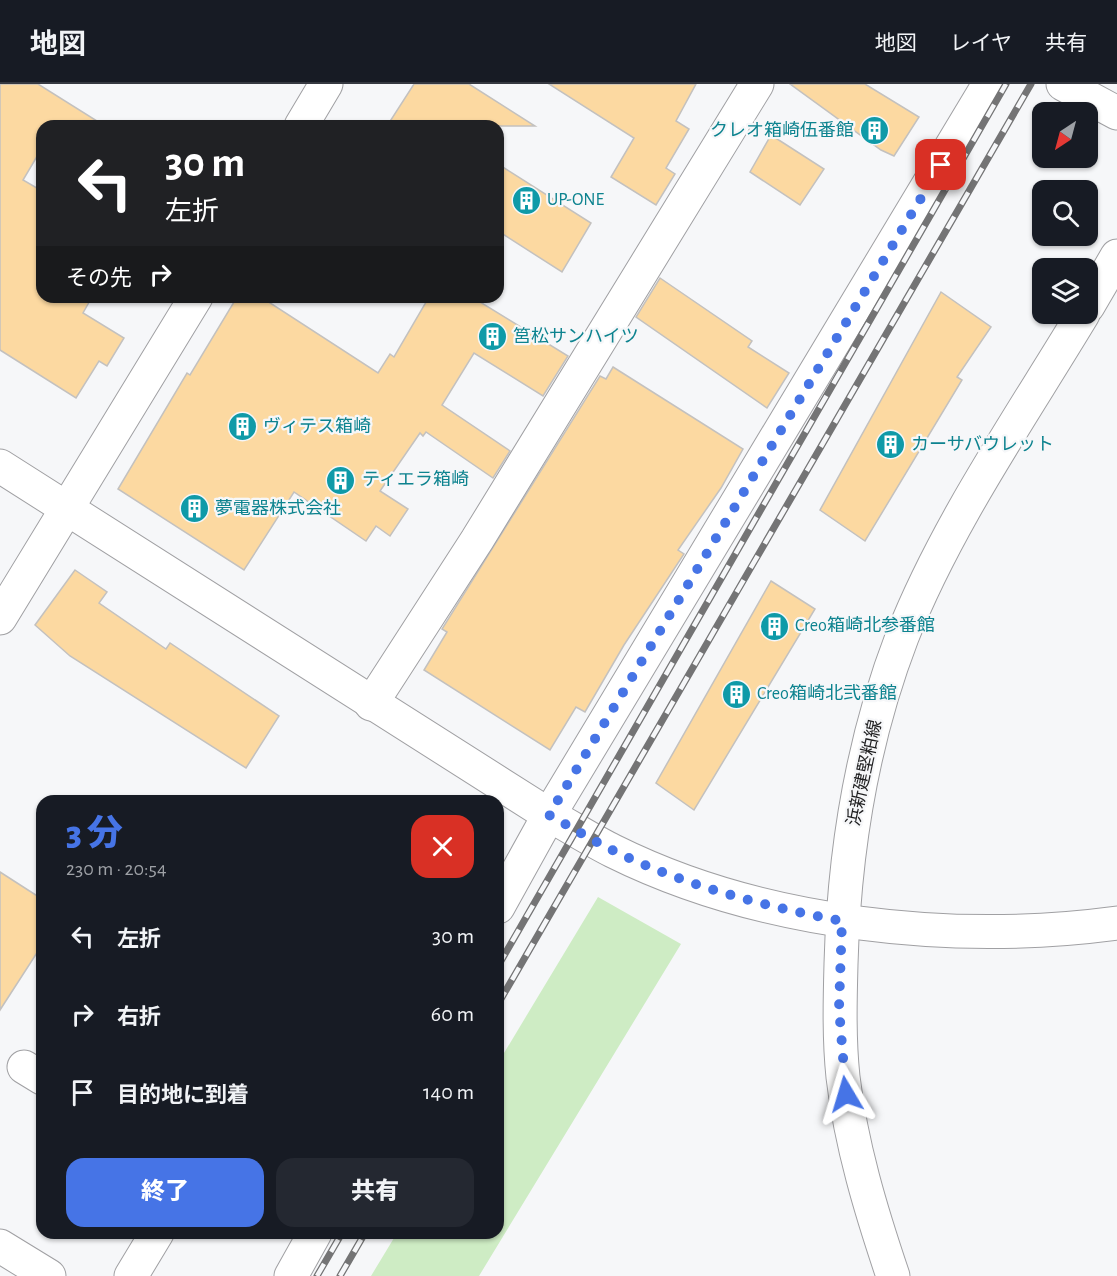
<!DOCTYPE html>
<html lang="ja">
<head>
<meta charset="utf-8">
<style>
	:root { --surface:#171b24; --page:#242831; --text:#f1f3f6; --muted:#9ea1a6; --line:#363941; --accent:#4674e6 }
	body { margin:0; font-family:"Alegreya Sans","Noto Sans JP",sans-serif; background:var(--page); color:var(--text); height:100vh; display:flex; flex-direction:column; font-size:22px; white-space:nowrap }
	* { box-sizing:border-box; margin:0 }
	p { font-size:20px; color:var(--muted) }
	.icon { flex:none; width:33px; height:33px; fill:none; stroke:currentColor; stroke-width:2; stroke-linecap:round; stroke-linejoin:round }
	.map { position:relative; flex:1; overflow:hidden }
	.side { position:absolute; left:36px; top:711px; width:468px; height:444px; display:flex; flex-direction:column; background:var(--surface); border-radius:18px; box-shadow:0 2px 4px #0004 }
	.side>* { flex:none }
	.guide { position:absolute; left:36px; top:36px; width:468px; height:183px; border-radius:18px; box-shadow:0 2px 4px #0004; background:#202124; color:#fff; overflow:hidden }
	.needle { width:39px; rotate:216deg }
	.fabs { position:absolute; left:1032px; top:18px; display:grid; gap:12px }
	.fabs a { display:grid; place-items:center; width:66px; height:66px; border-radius:12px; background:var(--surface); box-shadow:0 2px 4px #0004; font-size:30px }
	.pin { position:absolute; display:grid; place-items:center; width:51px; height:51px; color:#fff; margin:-26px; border-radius:12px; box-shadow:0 3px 9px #0006 }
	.me { position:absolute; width:66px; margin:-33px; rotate:353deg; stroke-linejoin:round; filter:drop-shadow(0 0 4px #0008) }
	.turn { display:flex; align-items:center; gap:21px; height:126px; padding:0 30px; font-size:27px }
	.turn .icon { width:78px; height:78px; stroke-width:2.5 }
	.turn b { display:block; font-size:42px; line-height:51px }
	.then { display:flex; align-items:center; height:57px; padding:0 30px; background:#0003; gap:12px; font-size:22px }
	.round { display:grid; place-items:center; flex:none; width:63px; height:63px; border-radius:18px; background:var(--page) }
	.head { display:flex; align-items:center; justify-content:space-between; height:102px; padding:0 30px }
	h1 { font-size:36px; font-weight:800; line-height:45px; color:var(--accent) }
	.action { display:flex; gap:12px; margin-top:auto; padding:12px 30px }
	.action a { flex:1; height:69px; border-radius:18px; background:var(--accent); color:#fff; font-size:24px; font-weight:800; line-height:69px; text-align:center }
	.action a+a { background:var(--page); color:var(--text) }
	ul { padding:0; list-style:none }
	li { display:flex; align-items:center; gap:18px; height:78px; padding:0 30px }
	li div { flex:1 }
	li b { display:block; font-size:22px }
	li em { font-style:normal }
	header { display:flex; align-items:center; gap:36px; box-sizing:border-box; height:84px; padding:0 30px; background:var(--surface); border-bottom:2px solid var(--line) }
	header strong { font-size:28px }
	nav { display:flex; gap:33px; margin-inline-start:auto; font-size:21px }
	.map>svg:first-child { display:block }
	.green { fill:#ceecc4 }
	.building { fill:#fcd9a1; stroke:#c3c1bf; stroke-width:1.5 }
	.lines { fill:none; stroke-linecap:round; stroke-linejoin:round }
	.minor-casing { stroke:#a0a0a3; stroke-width:35 }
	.major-casing { stroke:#a0a0a3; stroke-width:35 }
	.minor { stroke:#fff; stroke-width:33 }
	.major { stroke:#fff; stroke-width:33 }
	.rail-casing { stroke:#747475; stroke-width:7 }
	.rail { stroke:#f6f7f9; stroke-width:4.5; stroke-dasharray:14; stroke-linecap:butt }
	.route { stroke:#4674e6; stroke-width:10; stroke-dasharray:0 18 }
	.labels { text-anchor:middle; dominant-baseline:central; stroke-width:4.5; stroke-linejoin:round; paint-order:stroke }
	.culture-label { font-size:18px; fill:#0d838f; stroke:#f6f7f9; text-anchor:start }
	.street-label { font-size:18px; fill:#1f1f20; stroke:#f6f7f9 }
</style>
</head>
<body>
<header>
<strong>地図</strong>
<nav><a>地図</a><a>レイヤ</a><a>共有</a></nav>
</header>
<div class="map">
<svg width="1117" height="1192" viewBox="0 0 1117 1192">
	<rect width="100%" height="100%" fill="#f6f7f9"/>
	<polygon class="green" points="598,813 681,860 479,1192 371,1192 397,1149 498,1149 498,979"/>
	<g class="building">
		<polygon points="0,0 38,0 105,42 42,42 42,64 23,96 42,107 42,213 92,213 83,229 124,254 107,282 99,277 76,314 0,266"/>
		<polygon points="414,0 469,0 535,42 387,42"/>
		<polygon points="549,0 696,0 676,37 689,45 666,84 675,90 656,121 611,93 634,54"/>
		<polygon points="790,0 865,0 919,33 894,72 881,66"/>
		<polygon points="771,51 824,85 800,121 750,88"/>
		<polygon points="498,80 591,139 562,188 498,147"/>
		<polygon points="660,194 752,257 748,263 789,289 767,324 636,233"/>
		<polygon points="941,208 991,243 957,293 962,296 865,457 820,426"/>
		<polygon points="237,213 261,213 378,289 390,270 394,273 429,213 472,213 568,272 543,312 474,269 442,321 510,367 493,394 426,348 423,352 420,349 380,407 408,425 390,452 376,442 366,457 294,408 244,486 118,405 187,289 190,291"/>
		<polygon points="613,283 743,365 721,404 678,466 684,470 624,561 585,628 576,623 550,666 424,586 447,548 442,545 600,292 606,295"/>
		<polygon points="75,486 107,508 99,519 166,565 170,559 279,632 246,684 70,572 35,541"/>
		<polygon points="771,497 815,525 694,726 656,699"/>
		<polygon points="0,788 42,815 42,861 0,926"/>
	</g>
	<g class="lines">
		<defs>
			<g id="minor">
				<polyline points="1063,0 1117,29"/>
				<polyline points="301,42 326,0"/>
				<path d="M0,382L549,731C571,743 591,756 613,767C762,841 953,861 1117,839"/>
				<polyline points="0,534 196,213"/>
				<polyline points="371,620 477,456 757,0"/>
				<polyline points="498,823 549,731 989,0"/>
				<polyline points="24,983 42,994"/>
				<polyline points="0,1162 49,1192"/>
				<polyline points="131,1192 157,1149"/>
				<polyline points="291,1192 315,1149"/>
			</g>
			<g id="major">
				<polyline points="1088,222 1117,172"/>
				<path d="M893,1192C871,1127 851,1061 843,993C839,955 840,917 841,880C844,769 862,657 902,553C946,441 1021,333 1083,230"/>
			</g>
		</defs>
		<use href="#minor" class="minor-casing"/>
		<use href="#major" class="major-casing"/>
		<use href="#minor" class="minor"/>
		<use href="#major" class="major"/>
		<defs>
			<g id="rail">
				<polyline points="498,882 1006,0"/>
				<polyline points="498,920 1031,0"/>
				<polyline points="317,1192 342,1149"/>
				<polyline points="340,1192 365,1149"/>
			</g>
		</defs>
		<use href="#rail" class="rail-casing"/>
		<use href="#rail" class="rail"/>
	</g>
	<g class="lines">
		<path class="route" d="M846,1010L839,924L842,837C764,822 686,802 614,767C592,756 571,743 549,731L941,81"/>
	</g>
	<defs>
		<symbol id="building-disc" viewBox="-11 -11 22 22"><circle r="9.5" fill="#0f9aa8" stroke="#f6f7f9"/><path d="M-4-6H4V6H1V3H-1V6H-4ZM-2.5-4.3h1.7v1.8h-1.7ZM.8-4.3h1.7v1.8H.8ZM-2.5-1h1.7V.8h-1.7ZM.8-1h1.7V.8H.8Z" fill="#fff"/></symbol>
	</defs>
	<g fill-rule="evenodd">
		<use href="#building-disc" x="858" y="30" width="33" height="33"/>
		<use href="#building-disc" x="510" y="100" width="33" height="33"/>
		<use href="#building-disc" x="476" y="236" width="33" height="33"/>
		<use href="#building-disc" x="226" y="326" width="33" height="33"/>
		<use href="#building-disc" x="874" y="344" width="33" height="33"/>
		<use href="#building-disc" x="324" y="380" width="33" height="33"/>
		<use href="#building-disc" x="178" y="408" width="33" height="33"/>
		<use href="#building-disc" x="758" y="526" width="33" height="33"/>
		<use href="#building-disc" x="720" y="594" width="33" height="33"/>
	</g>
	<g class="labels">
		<g class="culture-label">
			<text x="854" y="47" text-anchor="end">クレオ箱崎伍番館</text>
			<text x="547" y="116">UP-ONE</text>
			<text x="513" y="253">筥松サンハイツ</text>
			<text x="263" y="343">ヴィテス箱崎</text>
			<text x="911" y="361">カーサバウレット</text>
			<text x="362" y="396">ティエラ箱崎</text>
			<text x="215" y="425">夢電器株式会社</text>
			<text x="795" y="542">Creo箱崎北参番館</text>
			<text x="757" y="610">Creo箱崎北弐番館</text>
		</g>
		<g class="street-label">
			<text transform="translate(865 689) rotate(-78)">浜新建堅粕線</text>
		</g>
	</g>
</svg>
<div class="fabs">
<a><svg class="needle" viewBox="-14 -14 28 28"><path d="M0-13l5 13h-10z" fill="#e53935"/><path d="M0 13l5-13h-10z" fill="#9ea1a6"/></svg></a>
<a><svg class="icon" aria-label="search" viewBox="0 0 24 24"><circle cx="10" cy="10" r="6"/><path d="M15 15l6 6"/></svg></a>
<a><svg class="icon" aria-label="layers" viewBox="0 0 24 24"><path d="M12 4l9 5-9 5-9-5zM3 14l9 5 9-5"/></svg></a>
</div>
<div class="pin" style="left:941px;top:81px;background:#d93025"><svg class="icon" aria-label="arrive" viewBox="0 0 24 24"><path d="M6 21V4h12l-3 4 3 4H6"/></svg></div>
<svg class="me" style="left:846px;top:1010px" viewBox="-20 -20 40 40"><path d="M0-17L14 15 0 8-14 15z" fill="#4674e6" stroke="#fff" stroke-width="4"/></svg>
<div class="guide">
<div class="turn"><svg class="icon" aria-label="left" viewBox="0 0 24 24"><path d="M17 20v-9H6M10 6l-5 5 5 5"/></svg><div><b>30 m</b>左折</div></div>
<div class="then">その先<svg class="icon" aria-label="right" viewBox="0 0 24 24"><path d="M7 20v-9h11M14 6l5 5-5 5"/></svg></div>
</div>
<section class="side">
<div class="head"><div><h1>3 分</h1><p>230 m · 20:54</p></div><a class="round" style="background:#d93025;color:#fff"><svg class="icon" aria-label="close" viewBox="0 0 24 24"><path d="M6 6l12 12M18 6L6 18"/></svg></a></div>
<ul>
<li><svg class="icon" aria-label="left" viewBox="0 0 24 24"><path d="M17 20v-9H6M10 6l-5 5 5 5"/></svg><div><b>左折</b></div><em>30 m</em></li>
<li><svg class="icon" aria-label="right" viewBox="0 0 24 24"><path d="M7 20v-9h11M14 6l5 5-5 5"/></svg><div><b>右折</b></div><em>60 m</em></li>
<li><svg class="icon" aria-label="arrive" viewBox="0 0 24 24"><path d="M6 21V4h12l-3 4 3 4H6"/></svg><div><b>目的地に到着</b></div><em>140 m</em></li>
</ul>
<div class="action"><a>終了</a><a>共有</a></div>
</section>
</div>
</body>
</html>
